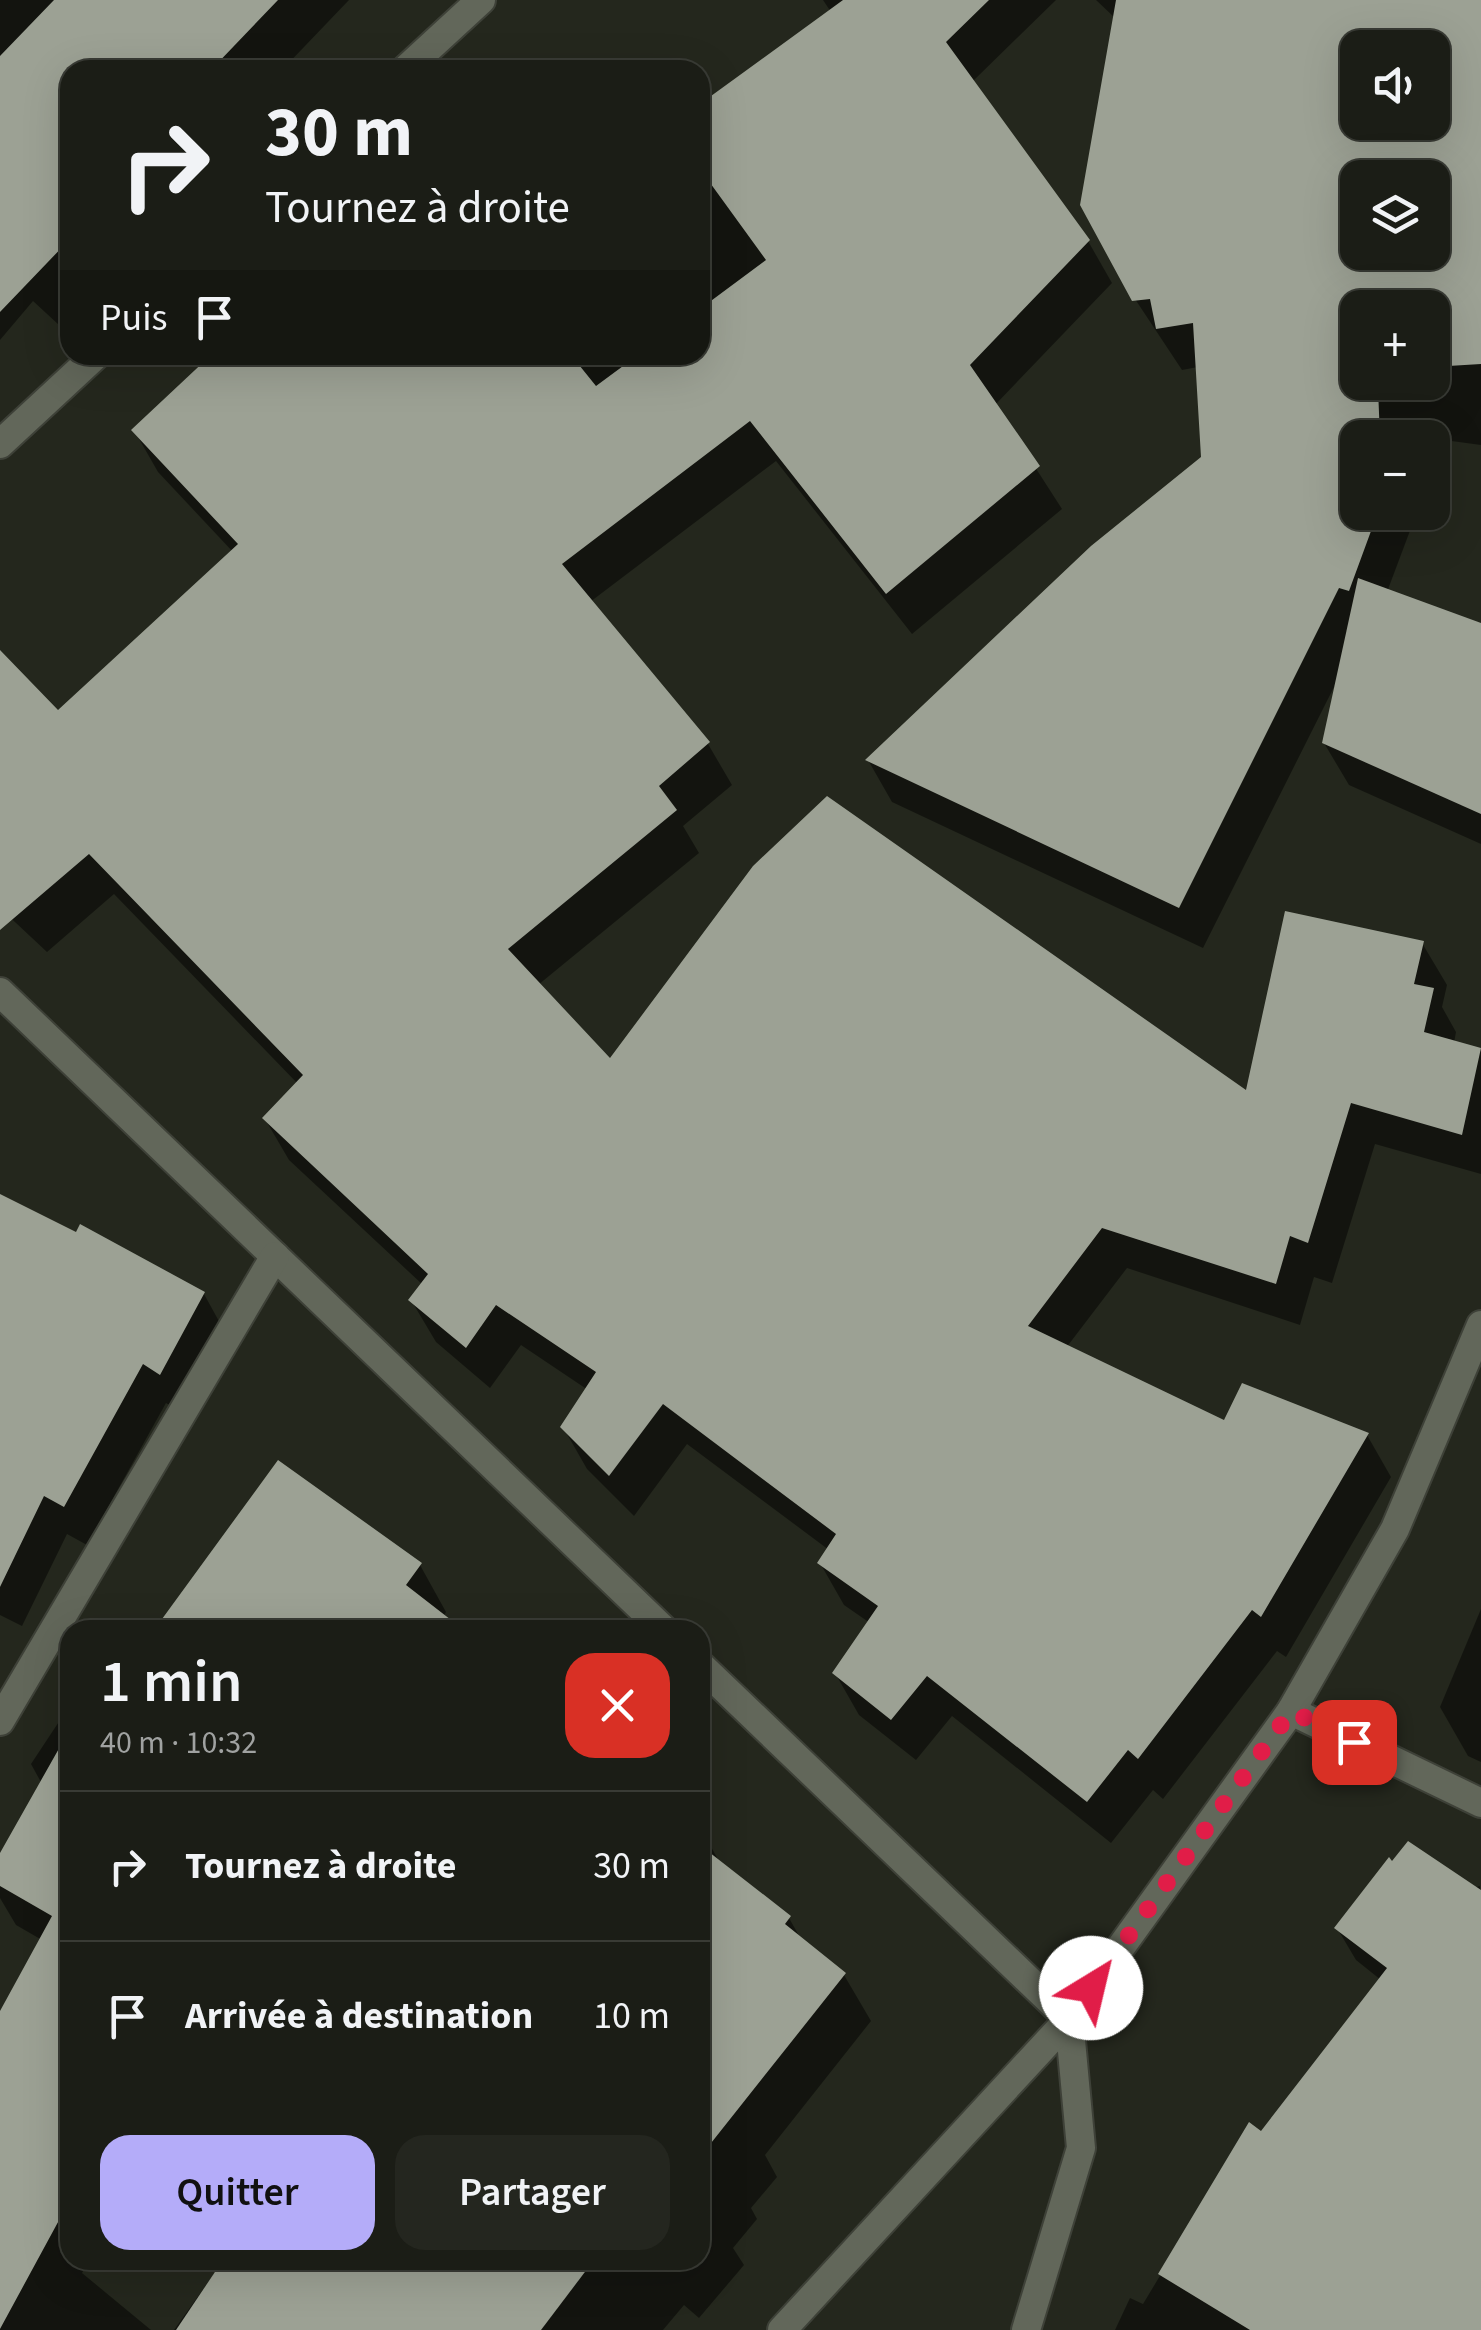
<!DOCTYPE html>
<html lang="fr">
<head>
<meta charset="utf-8">
<style>
	:root { --surface:#1b1d16; --page:#24261f; --text:#f1f3f6; --muted:#a0a2a1; --line:#393b35; --accent:#b4acf9 }
	body { margin:0; font-family:"Source Sans 3",sans-serif; background:var(--page); color:var(--text); height:100vh; display:flex; flex-direction:column; font-size:38px; white-space:nowrap }
	* { box-sizing:border-box; margin:0 }
	p { font-size:32px; color:var(--muted) }
	.icon { flex:none; width:55px; height:55px; fill:none; stroke:currentColor; stroke-width:2; stroke-linecap:round; stroke-linejoin:round }
	.map { position:relative; flex:1; overflow:hidden }
	.panel { position:absolute; left:60px; top:1620px; width:650px; height:650px; display:flex; flex-direction:column; background:var(--surface); border-radius:30px; box-shadow:0 10px 40px #0002,0 0 0 2px var(--line) }
	.panel>* { flex:none }
	.top-card { position:absolute; left:60px; top:60px; width:650px; height:305px; border-radius:30px; box-shadow:0 10px 40px #0002,0 0 0 2px var(--line); background:#1b1d16; color:var(--text); overflow:hidden }
	.fabs { position:absolute; left:1340px; top:30px; display:grid; gap:20px }
	.fabs a { display:grid; place-items:center; width:110px; height:110px; border-radius:20px; background:var(--surface); box-shadow:0 10px 40px #0002,0 0 0 2px var(--line); font-size:50px }
	.pin { position:absolute; display:grid; place-items:center; width:85px; height:85px; color:#fff; margin:-42px; border-radius:20px; box-shadow:0 5px 15px #0006 }
	.me { position:absolute; width:110px; margin:-55px; rotate:36deg; stroke-linejoin:round; filter:drop-shadow(0 0 8px #0008) }
	.turn { display:flex; align-items:center; gap:35px; height:210px; padding:0 40px; font-size:45px }
	.turn .icon { width:130px; height:130px; stroke-width:2.5 }
	.turn b { display:block; font-size:70px; line-height:85px }
	.then { display:flex; align-items:center; height:95px; padding:0 40px; background:#0003; gap:20px; font-size:38px }
	.round { display:grid; place-items:center; flex:none; width:105px; height:105px; border-radius:30px; background:var(--page) }
	.headline { display:flex; align-items:center; justify-content:space-between; height:170px; padding:0 40px }
	h1 { font-size:60px; font-weight:600; line-height:75px }
	.action { display:flex; gap:20px; margin-top:auto; padding:20px 40px }
	.action a { flex:1; height:115px; border-radius:30px; background:var(--accent); color:#111; font-size:40px; font-weight:600; line-height:115px; text-align:center }
	.action a+a { background:var(--page); color:var(--text) }
	ul { padding:0; list-style:none }
	li { display:flex; align-items:center; gap:30px; height:150px; padding:0 40px; border-top:2px solid var(--line) }
	li div { flex:1 }
	li b { display:block; font-size:38px }
	li em { font-style:normal }
	.map>svg:first-child { display:block }
	.shadow { fill:#0007; fill-rule:evenodd }
	.building { fill:#9ca194; fill-rule:evenodd }
	.lines { fill:none; stroke-linecap:round; stroke-linejoin:round }
	.minor-casing { stroke:#3e4138; stroke-width:32 }
	.secondary-casing { stroke:#3e4138; stroke-width:32 }
	.minor { stroke:#62675a; stroke-width:28 }
	.secondary { stroke:#62675a; stroke-width:28 }
	.route { stroke:#e11d48; stroke-width:18; stroke-dasharray:0 32.4 }
</style>
</head>
<body>
<div class="map">
<svg width="1481" height="2330" viewBox="0 0 1481 2330">
	<rect width="100%" height="100%" fill="#24271d"/>
	<g class="shadow">
		<polygon points="0,0 349,0 282,70 70,70 70,313 59,325 33,301 0,340"/>
		<polygon points="823,0 1056,0 972,82 1088,241 1112,283 995,405 1062,509 912,634 776,461 590,602 708,744 732,785 683,826 699,853 538,985 610,1062 1248,1094 1422,943 1447,985 1442,1007 1456,1032 1454,1043 1481,1051 1481,1174 1375,1144 1332,1283 1314,1277 1300,1325 1127,1268 1066,1348 1225,1424 1367,1435 1391,1477 1286,1657 1277,1651 1163,1799 1153,1790 1111,1843 952,1716 916,1760 859,1715 835,1673 870,1623 844,1605 820,1563 829,1550 687,1444 634,1516 587,1469 563,1427 588,1390 521,1345 490,1388 436,1342 411,1300 423,1285 289,1160 265,1119 298,1084 114,894 47,952 0,908 0,667 57,713 233,552 158,472 134,430 215,355 700,355 700,108 831,12"/>
		<path d="M1096,0H1481V445L1444,440L1432,471V438H1358V512H1417L1387,592L1481,626V844L1349,785L1324,743L1335,685L1203,948L892,802L868,760L1203,458L1198,367L1182,370L1135,299L1115,18ZM1358,48H1432V122H1358ZM1358,178H1432V252H1358ZM1358,308H1432V382H1358Z"/>
		<polygon points="0,1197 204,1294 226,1334 183,1413 166,1403 87,1545 67,1534 22,1626 0,1615"/>
		<polygon points="420,1565 446,1612 443,1617 460,1630 157,1630"/>
		<polygon points="1481,1609 1481,1762 1468,1756 1440,1707"/>
		<polygon points="70,1705 70,2260 89,2260 82,2273 151,2330 0,2330 0,2016 42,1940 16,1925 0,1898 0,1858 42,1784 31,1764"/>
		<polygon points="700,1827 720,1863 789,1918 802,1941 844,1975 871,2021 765,2155 777,2177 751,2208 757,2219 733,2248 744,2265 699,2318 684,2305 663,2330 174,2330 224,2260 700,2260"/>
		<polygon points="1480,1886 1481,2330 1115,2330 1130,2298 1143,2304 1250,2126 1261,2135 1381,1980 1356,1960 1337,1928"/>
	</g>
	<g class="building">
		<polygon points="54,0 278,0 211,70 70,70 70,239 0,312 0,56"/>
		<polygon points="843,0 989,0 946,42 1090,240 970,365 1040,466 886,594 750,421 562,564 710,742 659,786 677,810 508,949 610,1058 753,866 827,796 1246,1090 1285,911 1424,941 1414,984 1434,988 1424,1032 1481,1048 1462,1135 1351,1103 1308,1243 1290,1236 1276,1284 1102,1228 1028,1326 1224,1420 1242,1383 1369,1433 1261,1617 1252,1610 1138,1759 1128,1750 1087,1802 927,1676 891,1720 832,1673 878,1606 817,1563 836,1534 663,1404 609,1476 560,1427 596,1372 496,1305 466,1348 408,1300 428,1274 262,1118 303,1075 89,854 0,930 0,650 58,710 238,544 131,430 211,355 571,355 596,386 638,355 700,355 700,309 766,260 700,169 700,104"/>
		<path d="M1116,0H1481V364L1432,367V308H1358V382H1395L1396,388H1378L1380,438H1358V512H1378L1349,591L1339,588L1179,908L865,760L1091,546L1201,457L1193,323L1156,329L1150,299L1132,301L1080,205ZM1358,48H1432V122H1358ZM1358,178H1432V252H1358Z"/>
		<polygon points="1358,578 1481,623 1481,814 1322,743"/>
		<polygon points="0,1194 76,1232 80,1224 205,1292 160,1375 143,1364 64,1507 44,1496 0,1587"/>
		<polygon points="278,1460 422,1563 406,1585 464,1630 154,1630"/>
		<polygon points="70,1729 70,2200 0,2329 0,2011 52,1916 0,1886 0,1853"/>
		<polygon points="1408,1841 1481,1890 1481,2330 1250,2330 1158,2274 1249,2122 1261,2131 1387,1968 1334,1928 1389,1857 1392,1861"/>
		<polygon points="700,1845 791,1916 785,1924 846,1973 700,2157"/>
		<polygon points="223,2260 594,2260 541,2330 176,2330"/>
	</g>
	<g class="lines">
		<defs>
			<g id="minor">
				<polyline points="405,70 481,0"/>
				<polyline points="0,444 96,355"/>
				<polyline points="0,992 664,1630"/>
				<polyline points="700,1665 1069,2019 1081,2148 1026,2330"/>
				<polyline points="1291,1711 1481,1803"/>
				<polyline points="0,1721 275,1256"/>
			</g>
			<polyline id="secondary" points="782,2330 1069,2019 1291,1711 1395,1529 1481,1325"/>
		</defs>
		<use href="#minor" class="minor-casing"/>
		<use href="#secondary" class="secondary-casing"/>
		<use href="#minor" class="minor"/>
		<use href="#secondary" class="secondary"/>
	</g>
	<g class="lines">
		<polyline class="route" points="1091,1988 1291,1711 1354,1742"/>
	</g>
</svg>
<div class="fabs">
<a><svg class="icon" aria-label="sound" viewBox="0 0 24 24"><path d="M4 9h4l5-4v14l-5-4H4zM17 9q2 3 0 6"/></svg></a>
<a><svg class="icon" aria-label="layers" viewBox="0 0 24 24"><path d="M12 4l9 5-9 5-9-5zM3 14l9 5 9-5"/></svg></a>
<a>+</a>
<a>−</a>
</div>
<div class="pin" style="left:1354px;top:1742px;background:#d93025"><svg class="icon" aria-label="arrive" viewBox="0 0 24 24"><path d="M6 21V4h12l-3 4 3 4H6"/></svg></div>
<svg class="me" style="left:1091px;top:1988px" viewBox="-20 -20 40 40"><circle r="19" fill="#fff"/><path d="M0-13L10 11 0 6-10 11z" fill="#e11d48"/></svg>
<div class="top-card">
<div class="turn"><svg class="icon" aria-label="right" viewBox="0 0 24 24"><path d="M7 20v-9h11M14 6l5 5-5 5"/></svg><div><b>30 m</b>Tournez à droite</div></div>
<div class="then">Puis<svg class="icon" aria-label="arrive" viewBox="0 0 24 24"><path d="M6 21V4h12l-3 4 3 4H6"/></svg></div>
</div>
<section class="panel">
<div class="headline"><div><h1>1 min</h1><p>40 m · 10:32</p></div><a class="round" style="background:#d93025;color:#fff"><svg class="icon" aria-label="close" viewBox="0 0 24 24"><path d="M6 6l12 12M18 6L6 18"/></svg></a></div>
<ul>
<li><svg class="icon" aria-label="right" viewBox="0 0 24 24"><path d="M7 20v-9h11M14 6l5 5-5 5"/></svg><div><b>Tournez à droite</b></div><em>30 m</em></li>
<li><svg class="icon" aria-label="arrive" viewBox="0 0 24 24"><path d="M6 21V4h12l-3 4 3 4H6"/></svg><div><b>Arrivée à destination</b></div><em>10 m</em></li>
</ul>
<div class="action"><a>Quitter</a><a>Partager</a></div>
</section>
</div>
</body>
</html>
